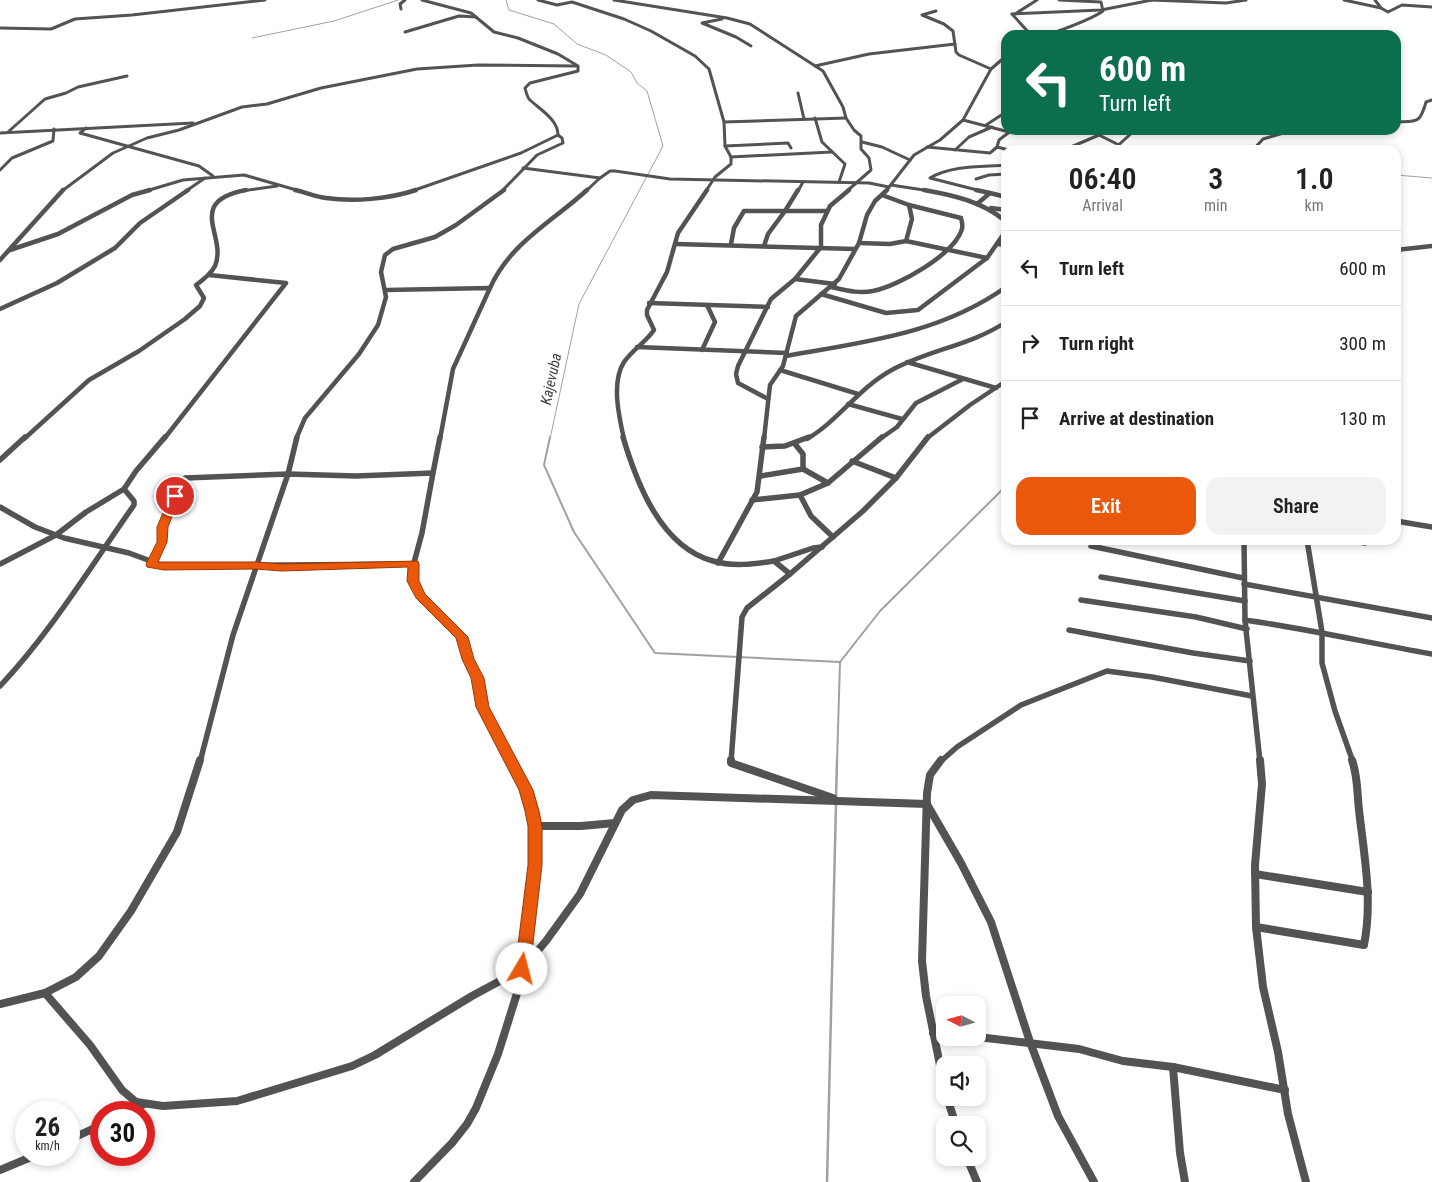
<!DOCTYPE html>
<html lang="en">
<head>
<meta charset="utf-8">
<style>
	:root { --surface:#fff; --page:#f2f2f2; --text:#222; --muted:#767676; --line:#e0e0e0; --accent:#ea580c }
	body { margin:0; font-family:"Roboto Condensed",sans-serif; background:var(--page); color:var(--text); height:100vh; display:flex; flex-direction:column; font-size:19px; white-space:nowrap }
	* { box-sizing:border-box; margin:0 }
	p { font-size:16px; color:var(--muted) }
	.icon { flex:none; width:28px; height:28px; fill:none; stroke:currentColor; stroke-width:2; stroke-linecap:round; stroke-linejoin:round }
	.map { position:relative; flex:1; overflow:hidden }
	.drawer { position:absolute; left:1001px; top:145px; width:400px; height:400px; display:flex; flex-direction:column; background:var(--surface); border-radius:15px; box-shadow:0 2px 8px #0003 }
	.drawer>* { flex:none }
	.banner { position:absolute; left:1001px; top:30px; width:400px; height:105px; border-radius:15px; box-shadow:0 2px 8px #0003; background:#0b6e4f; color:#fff; overflow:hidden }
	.needle { width:32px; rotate:276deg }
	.fabs { position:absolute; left:936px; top:996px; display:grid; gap:10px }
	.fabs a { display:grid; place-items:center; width:50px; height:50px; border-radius:10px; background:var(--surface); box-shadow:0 2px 8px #0003; font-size:25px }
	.speed { position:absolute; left:15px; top:1101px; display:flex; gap:10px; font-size:25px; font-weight:700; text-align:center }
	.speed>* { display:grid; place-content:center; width:65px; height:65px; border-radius:50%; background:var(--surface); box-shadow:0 2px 8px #0003; line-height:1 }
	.speed small { font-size:12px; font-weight:400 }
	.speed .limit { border:8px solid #d22; background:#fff; color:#111 }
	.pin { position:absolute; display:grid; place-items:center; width:42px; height:42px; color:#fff; margin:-21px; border:2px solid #fff; border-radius:50%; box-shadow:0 1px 5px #0007 }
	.me { position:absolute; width:55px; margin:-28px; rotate:8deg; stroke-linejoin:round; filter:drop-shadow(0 0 4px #0008) }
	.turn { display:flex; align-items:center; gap:18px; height:105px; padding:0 15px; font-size:22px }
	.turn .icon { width:65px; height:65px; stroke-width:2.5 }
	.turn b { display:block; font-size:35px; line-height:42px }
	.eta { display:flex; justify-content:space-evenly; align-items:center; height:85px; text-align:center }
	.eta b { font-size:30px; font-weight:600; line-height:35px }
	.primary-button { display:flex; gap:10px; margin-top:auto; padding:10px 15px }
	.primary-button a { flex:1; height:58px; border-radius:15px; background:var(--accent); color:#fff; font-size:20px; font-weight:600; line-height:58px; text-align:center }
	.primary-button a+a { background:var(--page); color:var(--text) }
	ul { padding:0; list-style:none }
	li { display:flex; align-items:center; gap:15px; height:75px; padding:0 15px; border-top:1px solid var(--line) }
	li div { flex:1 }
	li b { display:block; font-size:19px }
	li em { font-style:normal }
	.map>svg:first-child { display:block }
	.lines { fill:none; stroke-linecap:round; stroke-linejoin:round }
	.stream-far2 { stroke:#a1a1a1; stroke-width:1 }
	.stream-far1 { stroke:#a1a1a1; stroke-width:2 }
	.stream { stroke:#a1a1a1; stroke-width:2.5 }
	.street-far3 { stroke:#535353; stroke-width:3 }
	.street-far2 { stroke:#535353; stroke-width:4.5 }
	.street-far1 { stroke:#535353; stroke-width:5.5 }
	.street { stroke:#535353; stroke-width:8 }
	.route { fill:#ea580c; stroke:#983908 }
	.labels { text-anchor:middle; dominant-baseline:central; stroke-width:4; stroke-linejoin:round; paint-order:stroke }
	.water-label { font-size:15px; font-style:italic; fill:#424242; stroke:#fff }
</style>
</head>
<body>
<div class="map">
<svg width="1432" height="1182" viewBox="0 0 1432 1182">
	<rect width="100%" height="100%" fill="#fff"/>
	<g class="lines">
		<g class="stream-far2">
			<polyline points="506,0 509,10 554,24 577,44 606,55 631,72 637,83 647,91 663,146 579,304 550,439"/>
			<polyline points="252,38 334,21 398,0"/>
			<polyline points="1396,175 1432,178"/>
		</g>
		<g class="stream-far1">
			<polyline points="550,437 544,465 574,532 655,653 840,662"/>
			<polyline points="837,762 840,662 880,611 1006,486"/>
		</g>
		<g class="stream">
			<polyline points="836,799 837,760"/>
			<polyline points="827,1182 836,804"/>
		</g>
		<g class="street-far3">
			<path d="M422,0L471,13L494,32L518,38L558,54L578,66V71L530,83L525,88C526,92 527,96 529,99C539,109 558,119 558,135L562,138L563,143L537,155L502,191"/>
			<polyline points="538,0 557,5 572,2 624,19 651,31 695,56 709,69 724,122 725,146 731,157 731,164 715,177 706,191"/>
			<polyline points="614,0 727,18 750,24 823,71 843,107 846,118 854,130 861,136 861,149 869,158 871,170 847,191"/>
			<polyline points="1151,0 1226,3 1246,0"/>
			<polyline points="1344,0 1381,8 1388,12 1402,5 1432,7"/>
			<polyline points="1375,0 1381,8"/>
			<polyline points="401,9 400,4 405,0"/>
			<polyline points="936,11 922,15 944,24 953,31 956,52 959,55 991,69"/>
			<polyline points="1012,14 1101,10 1152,0"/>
			<polyline points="1012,14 1031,35"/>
			<polyline points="1015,14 1037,0"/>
			<polyline points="722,19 702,23 736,37 751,46"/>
			<polyline points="0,28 51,29 75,19 132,15 265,0"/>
			<polyline points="405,32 459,16 476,17"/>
			<path d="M1048,35C1065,28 1089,21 1103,11L1101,2L1059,0"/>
			<polyline points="815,66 869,54 955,44"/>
			<polyline points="798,93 804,119"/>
			<polyline points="815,118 822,142 845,164 839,182"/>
			<polyline points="963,120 1009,132"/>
			<polyline points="724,122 846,118"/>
			<path d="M1396,122C1417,121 1420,124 1426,102L1432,100"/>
			<polyline points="986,125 1006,112"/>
			<polyline points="86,128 80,133 199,166 213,176"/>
			<polyline points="8,132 45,99 66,93 78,87 127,76"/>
			<polyline points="0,133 193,123"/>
			<polyline points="1099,135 1117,144 1123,150"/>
			<polyline points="862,142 882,147 910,160"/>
			<polyline points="725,146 788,143 791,148"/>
			<polyline points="927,147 990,153 997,147 999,140 1012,130"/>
			<polyline points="997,147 1009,150"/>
			<polyline points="955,150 969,137 992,127"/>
			<polyline points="1064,150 1099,135 1102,130"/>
			<polyline points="1113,150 1135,130"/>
			<polyline points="1253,150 1263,139 1294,130"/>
			<polyline points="731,157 832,152"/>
			<polyline points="523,168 600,178 610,171 615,171 670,179 869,183 889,187"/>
			<polyline points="0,170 12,158 53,141 54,129"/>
			<polyline points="976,179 989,175 1006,174"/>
			<polyline points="891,185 930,191"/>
			<polyline points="62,191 113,153 147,138 179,130 242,107 267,104 321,88 417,69 478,65 576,66"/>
			<polyline points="146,191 183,180 244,175 300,191"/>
			<polyline points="186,191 205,178"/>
			<polyline points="241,191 277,186"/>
			<polyline points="412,191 521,153 558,135"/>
			<polyline points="586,191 600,178"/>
			<polyline points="798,191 803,182"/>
			<polyline points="886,191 914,155 940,140 963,120 991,69 1006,56"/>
			<path d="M981,191L930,178C952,165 981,167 1006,165"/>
		</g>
		<g class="street-far2">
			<path d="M295,190C305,192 316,197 326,198C354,202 389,199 416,190"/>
			<polyline points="976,190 990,193"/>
			<polyline points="977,204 990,193 1006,197"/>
			<polyline points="991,208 1006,210"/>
			<polyline points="906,241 987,258"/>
			<polyline points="859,243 890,244 906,241 912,219 909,205"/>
			<polyline points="676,244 855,249"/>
			<polyline points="731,244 734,228 744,211 785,211 798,190"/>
			<polyline points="998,244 1006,245"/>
			<polyline points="764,246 768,234 785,211 826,211"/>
			<polyline points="10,250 58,234 132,195 150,190"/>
			<polyline points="1396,250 1432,246"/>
			<polyline points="0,260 63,190"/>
			<polyline points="795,279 835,284"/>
			<path d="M831,287C845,290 858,294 873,291C898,286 954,255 962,229C963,225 962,222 961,218L909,205L882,195"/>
			<path d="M490,288C510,243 552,222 587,190"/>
			<polyline points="386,290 490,288 453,369 440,439"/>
			<path d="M821,294L886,313L918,310L987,258L1003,235L1004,220C981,201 952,195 924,190"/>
			<polyline points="649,303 768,307"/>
			<polyline points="0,309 57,283 115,248 140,223 188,190"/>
			<polyline points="637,347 787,353"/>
			<polyline points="702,350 715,322 707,305"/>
			<path d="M786,356C864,342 940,334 1006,287"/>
			<polyline points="907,362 996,388"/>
			<polyline points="780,370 858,394"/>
			<polyline points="768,399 738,383 736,374 738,366 771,299 795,279 821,247 821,225 830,206 849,190"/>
			<polyline points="848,404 902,419"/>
			<path d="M24,439L89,380L139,351L185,319L200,306L204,298L196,285C203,280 211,274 215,266C228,236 184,202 246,190"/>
			<polyline points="164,439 286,283 209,275"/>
			<polyline points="296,439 305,418 359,354 378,325 386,297 381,272 385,255 393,249 435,237 456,225 504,190"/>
			<path d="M624,439C619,417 611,382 624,362C633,349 646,342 654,330L647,315V310L667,272L678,233L707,190"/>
			<polyline points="764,439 770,385 783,366 796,316 839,279 859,243 867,215 875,201 887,190"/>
			<path d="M807,439C838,421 858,389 890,371C927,350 970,346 1006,322"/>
			<polyline points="880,439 897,427 916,403 963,379"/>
			<polyline points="926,439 970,405 1006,381"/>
		</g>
		<g class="street-far1">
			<path d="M623,437C637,484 661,547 713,561C733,567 754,564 774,561L790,574L863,511L896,478L928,437"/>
			<polyline points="762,447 785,446 809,437"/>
			<polyline points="0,460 25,437"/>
			<polyline points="852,461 896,478"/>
			<polyline points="803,469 828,483"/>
			<polyline points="433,473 440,437"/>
			<polyline points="761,476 803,469 803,454 795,444"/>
			<polyline points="800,495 811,516 833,537"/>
			<polyline points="752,500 800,495 828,483 882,437"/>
			<polyline points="0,507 35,527 64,538 129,553 164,566 414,564"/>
			<polyline points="1396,521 1432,527"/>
			<polyline points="1244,540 1245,620 1260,762"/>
			<polyline points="1307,540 1322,632 1322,663 1335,711 1353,762"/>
			<polyline points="1349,540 1365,543 1364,540"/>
			<polyline points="1091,546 1243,578"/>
			<polyline points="774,561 813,548 822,547"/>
			<polyline points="718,563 757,492 764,437"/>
			<polyline points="0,564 56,535 86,512 124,489 136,471 165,437"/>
			<polyline points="151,564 162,542 163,527 175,496 185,478 288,474 356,476 433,473 422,533 412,570 413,581 420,596 462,637 468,659 478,678 483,707 511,762"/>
			<polyline points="1101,577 1245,601"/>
			<polyline points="1244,584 1432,618"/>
			<polyline points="1081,600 1196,617 1247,629"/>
			<path d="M1245,620C1308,629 1369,643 1432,654"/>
			<polyline points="1069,630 1193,653 1250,661"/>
			<path d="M0,686C51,632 91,566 134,505V501L124,489"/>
			<polyline points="200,762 233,635 288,474 297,437"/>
			<polyline points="731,762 742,617 747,608 790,574"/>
			<polyline points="940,762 957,747 1021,705 1107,671 1152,677 1252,696"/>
		</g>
		<g class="street">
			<polyline points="731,760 731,763 833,798"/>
			<polyline points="941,760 930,775 927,793 922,961 926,996 945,1090"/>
			<polyline points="1260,760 1262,784 1255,865 1256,927 1263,987 1278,1052 1288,1114 1306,1182"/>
			<polyline points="928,806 961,863 991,922 1030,1042 1058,1116 1094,1182"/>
			<polyline points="535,826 581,826 615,823"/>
			<polyline points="1255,874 1368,892"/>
			<path d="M1256,927L1364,945C1373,900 1364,855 1359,810C1357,793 1358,777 1352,760"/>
			<polyline points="45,993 90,1045 122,1090 136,1102 163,1106 237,1101 352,1066 375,1055 472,996 522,969 546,941 580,894 622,810 633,800 651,795 927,804"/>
			<polyline points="0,1004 45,993 76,977 99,956 131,911 177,832 200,760"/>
			<polyline points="933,1033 945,1034"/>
			<polyline points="978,1037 1079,1049 1123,1061 1173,1067 1285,1090"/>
			<polyline points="1173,1067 1180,1153 1185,1182"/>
			<polyline points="947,1098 956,1125"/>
			<polyline points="130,1112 144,1104"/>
			<polyline points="69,1140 101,1125"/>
			<polyline points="967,1158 977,1182"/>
			<polyline points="0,1170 36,1155"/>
			<polyline points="414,1182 452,1143 467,1124 476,1108 498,1054 519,987 535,865 535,826 526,790 511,760"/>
		</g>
	</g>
	<polygon class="route" points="175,493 180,496 168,527 167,542 158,562 256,562 281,564 418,561 419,564 419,581 425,594 468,637 474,659 484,678 489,707 533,790 539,811 542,826 542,865 530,969 527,973 522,975 517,973 515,969 528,865 528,826 525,811 519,790 476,707 471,678 462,659 456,638 416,598 407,581 408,567 281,571 256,569 164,570 147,567 146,564 157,542 157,527 170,496"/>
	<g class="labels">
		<g class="water-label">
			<text transform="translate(551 379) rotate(-78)">Kajevuba</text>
		</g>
	</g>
</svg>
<div class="fabs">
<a><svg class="needle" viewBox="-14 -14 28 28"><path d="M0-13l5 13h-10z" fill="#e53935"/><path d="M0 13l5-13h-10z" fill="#767676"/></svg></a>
<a><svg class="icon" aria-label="sound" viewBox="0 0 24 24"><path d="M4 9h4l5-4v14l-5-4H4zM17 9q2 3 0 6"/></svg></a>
<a><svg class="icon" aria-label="search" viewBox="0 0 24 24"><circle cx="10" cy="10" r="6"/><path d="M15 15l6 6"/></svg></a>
</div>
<div class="speed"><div>26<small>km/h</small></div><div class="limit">30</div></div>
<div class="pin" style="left:175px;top:496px;background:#d93025"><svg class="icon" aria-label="arrive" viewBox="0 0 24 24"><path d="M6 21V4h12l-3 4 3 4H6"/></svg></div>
<svg class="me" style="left:522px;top:969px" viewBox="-20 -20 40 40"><circle r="19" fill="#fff"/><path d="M0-13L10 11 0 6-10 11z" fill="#ea580c"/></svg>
<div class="banner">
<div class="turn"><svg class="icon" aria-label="left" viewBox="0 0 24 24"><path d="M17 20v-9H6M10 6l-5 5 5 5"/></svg><div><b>600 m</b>Turn left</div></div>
</div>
<section class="drawer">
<div class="eta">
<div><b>06:40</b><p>Arrival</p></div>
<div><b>3</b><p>min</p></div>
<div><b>1.0</b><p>km</p></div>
</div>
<ul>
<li><svg class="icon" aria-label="left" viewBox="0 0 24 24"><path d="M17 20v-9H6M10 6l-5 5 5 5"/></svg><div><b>Turn left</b></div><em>600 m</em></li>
<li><svg class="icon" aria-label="right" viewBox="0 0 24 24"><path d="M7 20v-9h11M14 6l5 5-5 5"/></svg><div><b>Turn right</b></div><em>300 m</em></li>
<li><svg class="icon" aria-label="arrive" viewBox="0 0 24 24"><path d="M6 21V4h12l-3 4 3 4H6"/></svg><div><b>Arrive at destination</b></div><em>130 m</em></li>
</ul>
<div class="primary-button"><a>Exit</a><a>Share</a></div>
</section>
</div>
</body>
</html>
